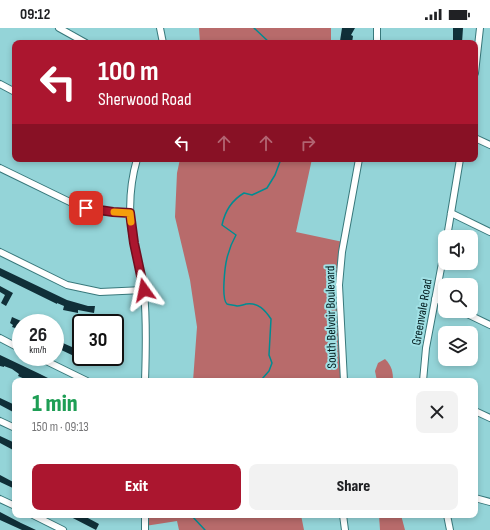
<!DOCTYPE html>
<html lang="en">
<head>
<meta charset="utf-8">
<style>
	:root { --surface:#fff; --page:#f2f2f2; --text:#202124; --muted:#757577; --accent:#ab162f }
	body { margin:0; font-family:"Sofia Sans Condensed",sans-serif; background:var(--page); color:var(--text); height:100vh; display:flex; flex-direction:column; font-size:15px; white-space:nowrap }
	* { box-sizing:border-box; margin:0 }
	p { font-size:13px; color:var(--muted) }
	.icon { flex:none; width:22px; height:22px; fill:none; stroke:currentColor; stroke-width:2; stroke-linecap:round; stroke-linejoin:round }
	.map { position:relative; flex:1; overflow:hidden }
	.panel { position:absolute; left:12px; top:350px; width:466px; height:140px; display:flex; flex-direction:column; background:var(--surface); border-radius:8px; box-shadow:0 2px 6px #0003 }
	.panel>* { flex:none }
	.hud { position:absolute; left:12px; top:12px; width:466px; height:122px; border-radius:8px; box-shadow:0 2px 6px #0003; background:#ab162f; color:#fff; overflow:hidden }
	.controls { position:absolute; left:438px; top:202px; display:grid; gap:8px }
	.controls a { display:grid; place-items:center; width:40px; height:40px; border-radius:8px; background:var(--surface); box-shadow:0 2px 6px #0003; font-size:20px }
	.speed { position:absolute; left:12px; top:286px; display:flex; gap:8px; font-size:20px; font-weight:700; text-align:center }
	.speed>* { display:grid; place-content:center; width:52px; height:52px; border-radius:50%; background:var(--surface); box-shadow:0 2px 6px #0003; line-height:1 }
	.speed small { font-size:10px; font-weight:400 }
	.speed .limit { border:2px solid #111; border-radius:6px; background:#fff; color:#111 }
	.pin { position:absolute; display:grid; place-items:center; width:34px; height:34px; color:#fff; margin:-17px; border-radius:8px; box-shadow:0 2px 6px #0006 }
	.me { position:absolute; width:44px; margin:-22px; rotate:348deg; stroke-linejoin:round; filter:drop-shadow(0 0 3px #0008) }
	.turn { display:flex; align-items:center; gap:14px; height:84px; padding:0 20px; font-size:18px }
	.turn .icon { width:52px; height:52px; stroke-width:2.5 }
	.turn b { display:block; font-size:28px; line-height:34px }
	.lanes { display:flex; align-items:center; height:38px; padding:0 20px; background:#0003; justify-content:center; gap:20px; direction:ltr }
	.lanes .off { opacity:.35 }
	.round { display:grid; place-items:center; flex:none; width:42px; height:42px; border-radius:8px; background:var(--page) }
	.headline { display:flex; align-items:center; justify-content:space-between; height:68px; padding:0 20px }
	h1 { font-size:24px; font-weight:800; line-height:30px; color:#1e9e55 }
	.action { display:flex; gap:8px; margin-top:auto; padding:8px 20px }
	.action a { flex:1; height:46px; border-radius:8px; background:var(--accent); color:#fff; font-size:16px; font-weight:800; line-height:46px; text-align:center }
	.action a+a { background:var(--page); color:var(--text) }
	.status { display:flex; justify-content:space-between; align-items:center; height:28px; padding:0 20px; background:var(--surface); direction:ltr }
	.status svg { height:11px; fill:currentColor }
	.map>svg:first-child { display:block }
	.forest { fill:#b86b6b }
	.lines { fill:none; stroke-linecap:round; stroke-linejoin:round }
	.stream { stroke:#008c92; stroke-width:1.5 }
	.building { fill:#102f38 }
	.minor-casing { stroke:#38787b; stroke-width:8 }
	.minor { stroke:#fff; stroke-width:6 }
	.route-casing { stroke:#6f0e1f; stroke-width:10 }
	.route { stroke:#ab162f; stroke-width:7 }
	.slow { stroke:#f59e0b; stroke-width:7 }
	.labels { text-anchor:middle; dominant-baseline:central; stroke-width:4; stroke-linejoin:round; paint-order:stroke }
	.street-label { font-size:13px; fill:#021b1d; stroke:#a1e1e5 }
</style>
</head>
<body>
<div class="status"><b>09:12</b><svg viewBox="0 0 49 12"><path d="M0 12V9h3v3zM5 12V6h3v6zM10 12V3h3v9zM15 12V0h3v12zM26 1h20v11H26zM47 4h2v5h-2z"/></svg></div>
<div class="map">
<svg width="490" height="502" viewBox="0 0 490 502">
	<rect width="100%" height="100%" fill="#94d4d8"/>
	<g class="forest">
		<polygon points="199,0 331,0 331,15 200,15"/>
		<polygon points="180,131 312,131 296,204 343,214 339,257 344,353 193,353 197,299 190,252 175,189 177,145"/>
		<path d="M385,331C392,338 393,344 393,353H377L375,343L378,335Z"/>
		<polygon points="145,487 301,487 304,502 179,502 177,493 145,498"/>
		<polygon points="379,487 401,487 405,502 380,502"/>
	</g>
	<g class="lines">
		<g class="stream">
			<polyline points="254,0 270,15"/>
			<path d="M256,353L262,351L269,343L272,335L269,327L271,291C265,282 258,274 246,276C242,277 240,278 237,278C234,277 230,277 227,276C221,271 225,238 227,230C229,222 232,214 236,207L222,197C225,183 232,172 244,165L252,167L267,160L275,147L281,131"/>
			<polyline points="191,487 205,502"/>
		</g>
	</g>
	<g class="building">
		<polygon points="342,0 355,0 351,7 353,8 352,15 340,13"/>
		<polygon points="453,0 463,0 462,15 455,15 455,14 453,13"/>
		<polygon points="0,240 67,272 88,278 95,278 94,285 78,282 78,285 63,282 64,278 57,275 57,276 0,248"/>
		<polygon points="0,258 13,265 6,278 1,275 5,267 0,264"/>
		<polygon points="12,289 21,293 21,302 12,299 13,297 10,295"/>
		<polygon points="56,312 81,323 81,329 93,329 99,331 95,338 55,319"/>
		<polygon points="0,327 40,346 54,353 37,353 33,351 32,353 29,353 18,348 19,346 12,341 4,338 4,339 0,338"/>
		<polygon points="0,370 15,377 15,385 0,377"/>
		<polygon points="0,408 15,415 15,423 0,415"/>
		<polygon points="0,447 15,455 15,461 0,454"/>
		<polygon points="0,484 21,495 36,502 22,502 0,492"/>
		<polygon points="67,487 87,487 86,489 99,496 96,502"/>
	</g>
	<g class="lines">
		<defs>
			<g id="minor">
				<polyline points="59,0 86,15"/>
				<polyline points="160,0 163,15"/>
				<polyline points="377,0 377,15"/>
				<polyline points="475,45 480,0"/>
				<polyline points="0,56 15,64"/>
				<polyline points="475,110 490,117"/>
				<path d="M137,131C129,159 128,187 134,216C137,232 142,248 144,264C147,294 146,323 145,353"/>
				<polyline points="0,140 74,176 98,183 130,185"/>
				<polyline points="451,185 490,204"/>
				<polyline points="447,209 460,131"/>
				<polyline points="0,224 67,257 100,264 144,262"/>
				<polyline points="435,271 445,275"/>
				<polyline points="461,283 490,297"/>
				<polyline points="0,310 21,321"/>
				<polyline points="38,329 87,353"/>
				<polyline points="344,353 339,257 342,224 359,131"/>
				<polyline points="423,353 426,320 445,219"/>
				<polyline points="475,383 490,390"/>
				<polyline points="0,393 15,400"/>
				<polyline points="475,470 490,474"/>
				<polyline points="0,471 15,478"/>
				<polyline points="33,487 63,502"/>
				<polyline points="145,487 145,502"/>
				<polyline points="343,487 345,502"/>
				<polyline points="447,487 450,502"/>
			</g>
		</defs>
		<use href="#minor" class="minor-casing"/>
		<use href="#minor" class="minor"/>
	</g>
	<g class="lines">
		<defs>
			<polyline id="route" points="86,180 113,184 130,185 134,215 144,262"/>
		</defs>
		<use href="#route" class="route-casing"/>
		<use href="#route" class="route"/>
		<polyline class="slow" points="114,184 130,185 131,194"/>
	</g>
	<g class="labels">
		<g class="street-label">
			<text transform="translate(422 284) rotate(-80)">Greenvale Road</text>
			<text transform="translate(331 289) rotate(-91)">South Belvoir Boulevard</text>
		</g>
	</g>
</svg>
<div class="controls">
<a><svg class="icon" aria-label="sound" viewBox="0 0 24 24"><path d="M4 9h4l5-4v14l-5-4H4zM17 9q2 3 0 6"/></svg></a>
<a><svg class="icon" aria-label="search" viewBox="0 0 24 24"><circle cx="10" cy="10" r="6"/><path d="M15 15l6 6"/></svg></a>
<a><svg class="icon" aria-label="layers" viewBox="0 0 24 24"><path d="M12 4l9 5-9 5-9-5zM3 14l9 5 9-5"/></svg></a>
</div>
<div class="speed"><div>26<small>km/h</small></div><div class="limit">30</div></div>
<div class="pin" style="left:86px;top:180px;background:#d93025"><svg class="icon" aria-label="arrive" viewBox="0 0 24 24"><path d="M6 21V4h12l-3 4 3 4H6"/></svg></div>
<svg class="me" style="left:144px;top:262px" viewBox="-20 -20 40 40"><path d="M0-17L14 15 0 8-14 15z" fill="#ab162f" stroke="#fff" stroke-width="4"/></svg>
<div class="hud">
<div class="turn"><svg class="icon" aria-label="left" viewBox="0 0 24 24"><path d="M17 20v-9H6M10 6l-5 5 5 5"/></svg><div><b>100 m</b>Sherwood Road</div></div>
<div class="lanes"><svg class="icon" aria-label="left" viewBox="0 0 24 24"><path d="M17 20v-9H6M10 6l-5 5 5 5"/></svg><svg class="icon off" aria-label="ahead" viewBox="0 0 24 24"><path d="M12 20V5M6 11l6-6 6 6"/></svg><svg class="icon off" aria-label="ahead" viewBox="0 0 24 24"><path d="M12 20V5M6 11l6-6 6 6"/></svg><svg class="icon off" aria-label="right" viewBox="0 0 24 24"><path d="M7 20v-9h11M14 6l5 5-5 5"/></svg></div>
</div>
<section class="panel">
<div class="headline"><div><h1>1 min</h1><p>150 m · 09:13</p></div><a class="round"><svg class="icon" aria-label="close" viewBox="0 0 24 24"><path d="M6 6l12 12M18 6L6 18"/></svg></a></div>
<div class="action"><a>Exit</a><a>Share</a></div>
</section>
</div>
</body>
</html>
